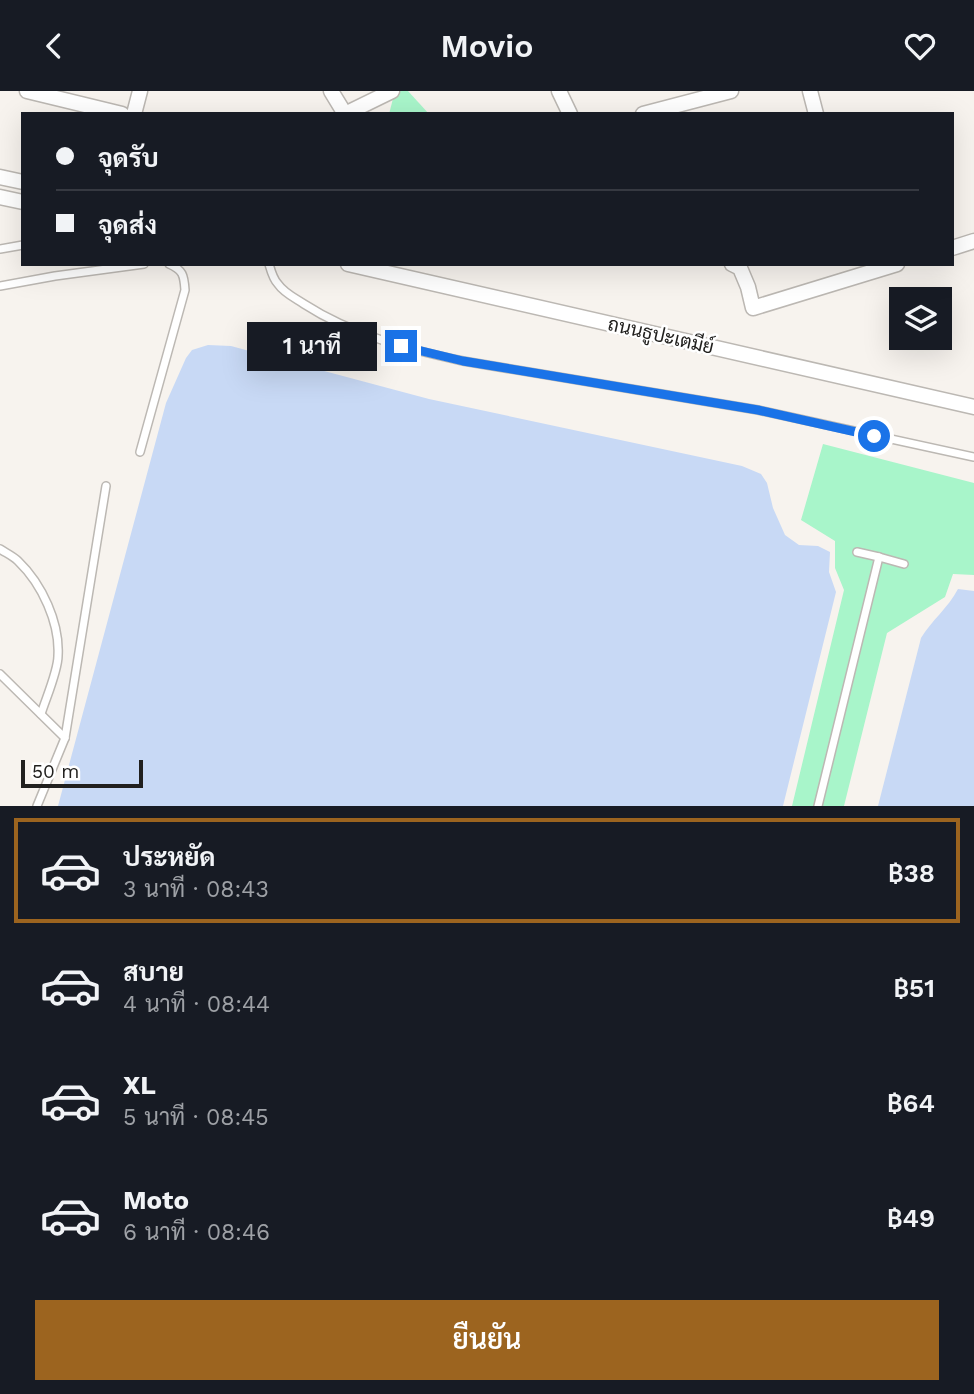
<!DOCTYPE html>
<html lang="th">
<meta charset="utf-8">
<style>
body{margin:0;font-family:"Work Sans",Sarabun,sans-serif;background:#20242c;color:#f1f3f6;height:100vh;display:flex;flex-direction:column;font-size:26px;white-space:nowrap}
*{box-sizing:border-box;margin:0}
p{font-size:23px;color:#9ea1a6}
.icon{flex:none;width:38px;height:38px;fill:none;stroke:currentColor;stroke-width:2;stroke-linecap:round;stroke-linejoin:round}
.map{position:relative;height:715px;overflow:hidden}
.details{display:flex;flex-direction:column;background:#171b24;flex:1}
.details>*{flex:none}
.banner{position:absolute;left:21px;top:21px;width:933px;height:154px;border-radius:0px;box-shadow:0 7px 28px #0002;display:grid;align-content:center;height:154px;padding:0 35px;background:#171b24}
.tools{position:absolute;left:889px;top:196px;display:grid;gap:14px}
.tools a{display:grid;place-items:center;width:63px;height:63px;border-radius:0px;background:#171b24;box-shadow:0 7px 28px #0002;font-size:35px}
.scale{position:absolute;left:21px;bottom:18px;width:122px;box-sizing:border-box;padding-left:7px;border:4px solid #21201e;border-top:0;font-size:19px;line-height:24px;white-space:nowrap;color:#21201e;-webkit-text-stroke:5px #fff;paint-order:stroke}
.end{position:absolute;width:32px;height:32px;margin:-16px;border:9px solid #1a73e8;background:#fff;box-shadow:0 0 0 4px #fff}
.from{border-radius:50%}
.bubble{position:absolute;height:49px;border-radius:0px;background:#171b24;box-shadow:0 7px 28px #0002;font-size:23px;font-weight:600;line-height:49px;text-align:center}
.banner b{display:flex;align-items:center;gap:24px;height:66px;font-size:26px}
.banner b+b{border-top:2px solid #363941}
.banner i{width:18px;height:18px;background:#f1f3f6}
ul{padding:12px 0 0;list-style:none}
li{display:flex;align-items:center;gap:21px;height:105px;margin:0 14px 10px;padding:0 21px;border:4px solid transparent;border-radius:0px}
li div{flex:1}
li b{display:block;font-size:26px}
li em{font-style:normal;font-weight:600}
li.selected{border-color:#9c641f}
li>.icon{width:63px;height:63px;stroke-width:1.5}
.cta{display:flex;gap:14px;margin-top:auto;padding:14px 35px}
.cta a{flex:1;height:80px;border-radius:0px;background:#9c641f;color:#fff;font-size:28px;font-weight:600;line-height:80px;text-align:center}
header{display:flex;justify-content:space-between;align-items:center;height:91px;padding:0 35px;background:#171b24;font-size:32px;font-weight:600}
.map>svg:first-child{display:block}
.green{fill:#a8f5ca}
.water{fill:#c8d9f5}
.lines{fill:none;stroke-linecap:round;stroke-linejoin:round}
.service-casing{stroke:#bcb8b3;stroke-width:10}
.minor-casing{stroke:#bcb8b3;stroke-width:17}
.service{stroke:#fff;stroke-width:7}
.minor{stroke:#fff;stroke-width:14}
.route{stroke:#1a73e8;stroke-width:9}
.labels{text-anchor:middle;stroke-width:5;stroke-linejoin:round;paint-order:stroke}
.street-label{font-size:19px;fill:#21201e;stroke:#fff}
</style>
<header><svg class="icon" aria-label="back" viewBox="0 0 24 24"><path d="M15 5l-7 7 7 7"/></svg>Movio<svg class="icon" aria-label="heart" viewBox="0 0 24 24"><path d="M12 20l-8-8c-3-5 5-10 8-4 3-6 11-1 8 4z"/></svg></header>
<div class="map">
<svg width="974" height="715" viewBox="0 0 974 715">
<rect width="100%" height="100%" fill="#f7f3ee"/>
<!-- green -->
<g class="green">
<path d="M395,0H408L429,23H389Z"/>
<path d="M823,353L974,392V484L953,483L945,506L887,542L844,715H792L844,499L835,477V450L801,429Z"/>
</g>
<!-- water -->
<g class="water">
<path d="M208,254L231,255L429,308L742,375L761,383L767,392L773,417L785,444L799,454L818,455L830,461L829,481L836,501L783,715H58L166,312L186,267L192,259Z"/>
<path d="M958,498L974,500V715H878L921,547C932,529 948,517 958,498Z"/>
</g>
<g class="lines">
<defs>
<g id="service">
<path d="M0,158L23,154"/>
<path d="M269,173C271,180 273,188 278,193C284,202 295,207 304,213C352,244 407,258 463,270L758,319L974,366"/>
<path d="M0,195L55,185L144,173"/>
<path d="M140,361L185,199C184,184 183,179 169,173"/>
<path d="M0,458C6,462 13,465 18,470C42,493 60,532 58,565C58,580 46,607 41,623"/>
<path d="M857,461L879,466"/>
<path d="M0,583L65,647"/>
<path d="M37,715L65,647L106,395"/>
<path d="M818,715L879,466L904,473"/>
</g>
<g id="minor">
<path d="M27,0L122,23"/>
<path d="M331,0L345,23"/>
<path d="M559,0L570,23"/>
<path d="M810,0L816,23"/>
<path d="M134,23L140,0"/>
<path d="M345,23L392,0"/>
<path d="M643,23L731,0"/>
<path d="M0,86L23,91"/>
<path d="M0,106L23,111"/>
<path d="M952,157L974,150"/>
<path d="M348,173L974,316"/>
<path d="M732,173L740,177L748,196L753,217L897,173"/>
</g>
</defs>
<!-- service casing -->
<use href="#service" class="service-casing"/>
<!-- minor casing -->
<use href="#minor" class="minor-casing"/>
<!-- service -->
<use href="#service" class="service"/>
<!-- minor -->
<use href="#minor" class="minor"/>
</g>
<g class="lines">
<!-- route -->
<path class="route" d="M401,255L463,270L758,319L874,345"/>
</g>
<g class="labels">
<!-- street labels -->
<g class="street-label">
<text transform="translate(661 244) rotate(13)" y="7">ถนนธูปะเตมีย์</text>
</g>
</g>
</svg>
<div class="tools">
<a><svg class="icon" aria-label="layers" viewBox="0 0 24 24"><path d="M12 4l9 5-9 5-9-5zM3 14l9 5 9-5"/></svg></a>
</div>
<div class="scale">50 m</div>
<i class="end from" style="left:874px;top:345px"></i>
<i class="end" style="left:401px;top:255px"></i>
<div class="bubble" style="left:247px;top:231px;width:130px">1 นาที</div>
<div class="banner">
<b><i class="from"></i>จุดรับ</b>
<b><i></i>จุดส่ง</b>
</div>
</div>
<section class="details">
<ul>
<li class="selected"><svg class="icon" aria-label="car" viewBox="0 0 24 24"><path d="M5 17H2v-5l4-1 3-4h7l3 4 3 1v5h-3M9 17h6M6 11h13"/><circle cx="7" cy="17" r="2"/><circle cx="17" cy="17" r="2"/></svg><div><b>ประหยัด</b><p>3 นาที · 08:43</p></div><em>฿38</em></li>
<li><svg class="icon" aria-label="car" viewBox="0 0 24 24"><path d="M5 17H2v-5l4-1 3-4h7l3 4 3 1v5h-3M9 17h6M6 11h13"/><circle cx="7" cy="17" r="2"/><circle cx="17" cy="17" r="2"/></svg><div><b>สบาย</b><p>4 นาที · 08:44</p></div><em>฿51</em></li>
<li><svg class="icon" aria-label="car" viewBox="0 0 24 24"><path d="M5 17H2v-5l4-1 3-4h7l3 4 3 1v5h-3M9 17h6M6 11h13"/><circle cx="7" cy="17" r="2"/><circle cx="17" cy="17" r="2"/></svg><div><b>XL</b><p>5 นาที · 08:45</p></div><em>฿64</em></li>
<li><svg class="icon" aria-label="car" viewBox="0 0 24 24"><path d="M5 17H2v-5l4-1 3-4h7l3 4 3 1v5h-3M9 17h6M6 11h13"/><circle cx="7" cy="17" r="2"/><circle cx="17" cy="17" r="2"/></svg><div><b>Moto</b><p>6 นาที · 08:46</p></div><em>฿49</em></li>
</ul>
<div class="cta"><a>ยืนยัน</a></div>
</section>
